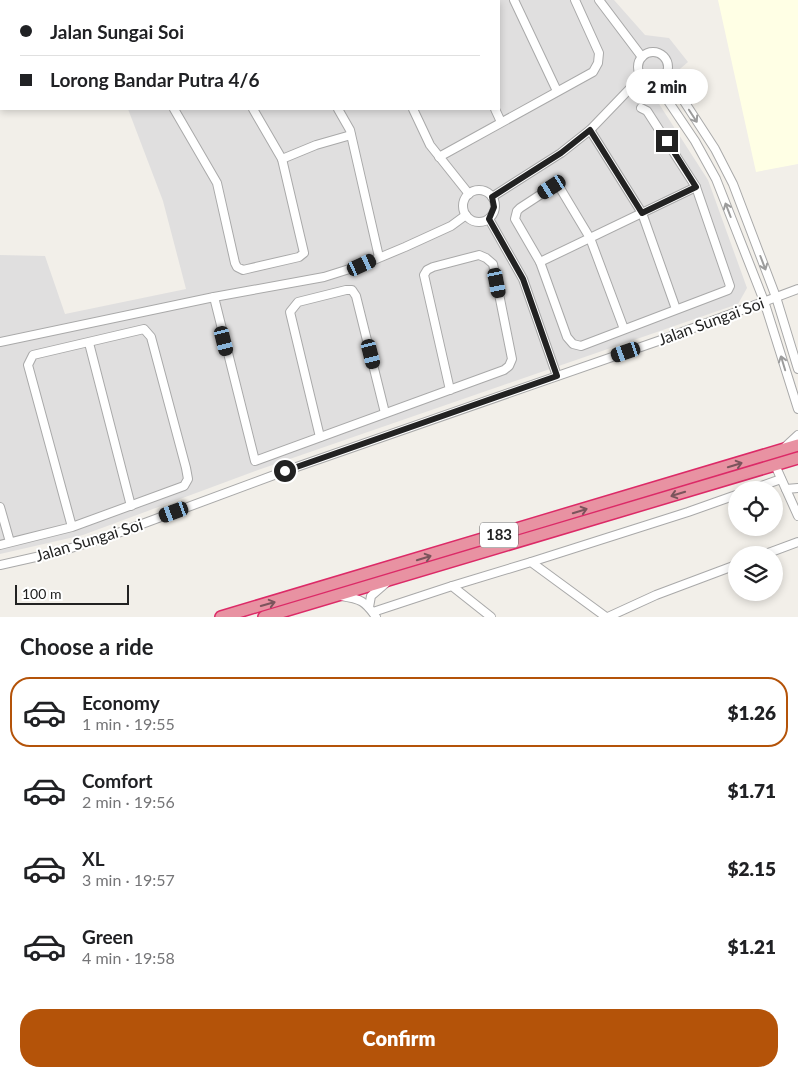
<!DOCTYPE html>
<meta charset="utf-8">
<style>
body{margin:0;font-family:Lato,sans-serif;background:#f2f2f2;color:#202124;height:100vh;display:flex;flex-direction:column;font-size:19px;white-space:nowrap}
*{box-sizing:border-box;margin:0}
p{font-size:16px;color:#757577}
.icon{flex:none;width:28px;height:28px;fill:none;stroke:currentColor;stroke-width:2;stroke-linecap:round;stroke-linejoin:round}
.map{position:relative;height:617px;overflow:hidden}
.drawer{display:flex;flex-direction:column;background:#fff;flex:1}
.drawer>*{flex:none}
.hud{position:absolute;left:0px;top:0px;width:500px;height:110px;box-shadow:0 2px 8px #0003;display:grid;align-content:center;height:110px;padding:0 20px;background:#fff}
.controls{position:absolute;left:728px;top:481px;display:grid;gap:10px}
.controls a{display:grid;place-items:center;width:55px;height:55px;border-radius:50%;background:#fff;box-shadow:0 2px 8px #0003;font-size:25px}
.scale{position:absolute;left:15px;bottom:12px;width:114px;box-sizing:border-box;padding-left:5px;border:2px solid #222;border-top:0;font-size:14px;line-height:18px;white-space:nowrap;color:#222;-webkit-text-stroke:4px #fff;paint-order:stroke}
.end{position:absolute;width:22px;height:22px;margin:-11px;border:6px solid #222;background:#fff;box-shadow:0 0 0 2px #fff}
.from{border-radius:50%}
.bubble{position:absolute;height:35px;border-radius:18px;background:#fff;box-shadow:0 2px 8px #0003;font-size:16px;font-weight:800;line-height:35px;text-align:center}
.car{position:absolute;width:15px;height:30px;margin:-15px -8px;border-radius:6px;box-shadow:0 0 4px 1px #0007;background:linear-gradient(#222 24%,#8ab4d8 0 40%,#222 0 76%,#8ab4d8 0 86%,#222 0)}
.hud b{display:flex;align-items:center;gap:18px;height:48px;font-size:19px}
.hud b+b{border-top:1px solid #e0e0e0}
.hud i{width:12px;height:12px;background:#202124}
ul{padding:0;list-style:none}
li{display:flex;align-items:center;gap:15px;height:70px;margin:0 10px 8px;padding:0 10px;border:2px solid transparent;border-radius:20px}
li div{flex:1}
li b{display:block;font-size:19px}
li em{font-style:normal;font-weight:800}
li.selected{border-color:#b45309}
li>.icon{width:45px;height:45px;stroke-width:1.5}
h2{padding:0 20px;font-size:22px;line-height:60px}
.button{display:flex;gap:10px;margin-top:auto;padding:10px 20px}
.button a{flex:1;height:58px;border-radius:20px;background:#b45309;color:#fff;font-size:20px;font-weight:800;line-height:58px;text-align:center}
.map>svg:first-child{display:block}
.residential{fill:#e0dfdf}
.education{fill:#ffffe5}
.lines{fill:none;stroke-linecap:round;stroke-linejoin:round}
.minor-casing{stroke:#a9a9a9;stroke-width:10}
.highway-casing{stroke:#dc2a67;stroke-width:14}
.minor{stroke:#fff;stroke-width:8}
.highway{stroke:#e892a2;stroke-width:11}
.oneway{stroke:#9c9c9c}
.oneway2{stroke:#7b545c}
.route{stroke:#222;stroke-width:6}
.labels{text-anchor:middle;stroke-width:4;stroke-linejoin:round;paint-order:stroke}
.shield{fill:#fff;stroke:#646464;stroke-width:1}
.shield-label{font-size:15px;font-weight:bold;fill:#222}
.street-label{font-size:16px;fill:#222;stroke:#fff}
</style>
<div class="map">
<svg width="798" height="617" viewBox="0 0 798 617">
<rect width="100%" height="100%" fill="#f2efe9"/>
<!-- residential -->
<path class="residential" d="M208,0H614L645,35L669,38L688,62L652,93L708,180L747,288L738,304L258,470L83,535L0,554V255L45,256L65,314L186,289L163,201L128,109H499V1Z"/>
<!-- education -->
<path class="education" d="M718,0H798V164L756,172Z"/>
<g class="lines">
<defs>
<g id="minor">
<path d="M368,0V1"/>
<path d="M446,0L447,1"/>
<path d="M514,0L557,91"/>
<path d="M599,0L642,57"/>
<circle cx="653" cy="67" r="15"/>
<path d="M667,75L715,149L733,184L776,297L798,369"/>
<path d="M656,83L695,141L716,179L764,301L798,409"/>
<path d="M174,109L217,183L235,263L237,267L243,270L299,257L304,253L282,159L253,109"/>
<path d="M338,109L350,130L379,257"/>
<path d="M413,109L430,145L469,194"/>
<path d="M495,109L501,122"/>
<path d="M590,130L642,213L676,309"/>
<path d="M439,157L593,72L598,63L599,53L575,0"/>
<path d="M282,159L316,145L351,135"/>
<circle cx="479" cy="206" r="16"/>
<path d="M492,197L561,153L590,130L641,77"/>
<path d="M489,219L523,279L557,376"/>
<path d="M540,262L696,187"/>
<path d="M214,297L255,461L504,370L509,366L512,359L493,264L486,258L479,255L433,267L427,270L424,275L450,390"/>
<path d="M624,329L590,238L560,188L552,187L520,208L517,211L515,219L540,262L567,337L573,344L581,346L728,290L730,286L696,187L647,111L641,108"/>
<path d="M0,342L214,297L324,277L362,265L405,247L451,226L466,215"/>
<path d="M89,343L131,506"/>
<path d="M320,437L290,312L298,302L346,290H352L356,296L385,413"/>
<path d="M785,447L798,435"/>
<path d="M775,465L798,516"/>
<path d="M786,489L798,488"/>
<path d="M750,490L781,479"/>
<path d="M0,507L10,542"/>
<path d="M0,545L72,527L184,486L188,479L186,468L151,337L144,329L33,355L28,365L72,527"/>
<path d="M763,555L798,542"/>
<path d="M531,562L688,512L736,495"/>
<path d="M0,565L58,552L107,537L285,471L661,340L798,289"/>
<path d="M452,586L531,562L606,617"/>
<path d="M341,596C361,599 365,601 376,617"/>
<path d="M369,607L371,596L386,583"/>
<path d="M373,612L452,586L491,617"/>
<path d="M608,617L656,595L736,565"/>
</g>
<g id="highway">
<path d="M221,617L798,445"/>
<path d="M264,617L798,458"/>
</g>
</defs>
<!-- minor casing -->
<use href="#minor" class="minor-casing"/>
<!-- highway casing -->
<use href="#highway" class="highway-casing"/>
<!-- minor -->
<use href="#minor" class="minor"/>
<!-- highway -->
<use href="#highway" class="highway"/>
</g>
<!-- one-way arrows -->
<defs><path id="oneway-shaft" d="M-6 0H5M1.5-3L5.5 0L1.5 3" fill="none" stroke-width="1.6" stroke-linecap="round" stroke-linejoin="round" transform="scale(1.25)"/></defs>
<g class="oneway">
<use href="#oneway-shaft" transform="translate(693 116) rotate(57)"/>
<use href="#oneway-shaft" transform="translate(728 210) rotate(-111)"/>
<use href="#oneway-shaft" transform="translate(763 263) rotate(69)"/>
<use href="#oneway-shaft" transform="translate(783 363) rotate(-107)"/>
</g>
<g class="oneway2">
<use href="#oneway-shaft" transform="translate(735 465) rotate(-17)"/>
<use href="#oneway-shaft" transform="translate(678 494) rotate(163)"/>
<use href="#oneway-shaft" transform="translate(580 511) rotate(-17)"/>
<use href="#oneway-shaft" transform="translate(424 558) rotate(-17)"/>
<use href="#oneway-shaft" transform="translate(268 604) rotate(-16)"/>
</g>
<g class="lines">
<!-- route -->
<path class="route" d="M285,471L557,376L523,279L489,219L494,207L492,197L561,153L590,130L642,213L696,187L667,141"/>
</g>
<g class="labels">
<!-- shield labels -->
<rect class="shield" x="480" y="522.5" width="38" height="25" rx="4"/>
<g class="shield-label">
<text x="499" y="540">183</text>
</g>
<!-- street labels -->
<g class="street-label">
<text transform="translate(711 321) rotate(-20)" y="6">Jalan Sungai Soi</text>
<text transform="translate(89 540) rotate(-17)" y="6">Jalan Sungai Soi</text>
</g>
</g>
</svg>
<div class="controls">
<a><svg class="icon" aria-label="locate" viewBox="0 0 24 24"><circle cx="12" cy="12" r="6"/><path d="M12 2v4M12 18v4M2 12h4M18 12h4"/></svg></a>
<a><svg class="icon" aria-label="layers" viewBox="0 0 24 24"><path d="M12 4l9 5-9 5-9-5zM3 14l9 5 9-5"/></svg></a>
</div>
<div class="scale">100 m</div>
<i class="end from" style="left:285px;top:471px"></i>
<i class="end" style="left:667px;top:141px"></i>
<div class="bubble" style="left:626px;top:69px;width:82px">2 min</div>
<i class="car" style="left:552px;top:187px;rotate:237deg"></i>
<i class="car" style="left:362px;top:265px;rotate:65deg"></i>
<i class="car" style="left:497px;top:283px;rotate:169deg"></i>
<i class="car" style="left:224px;top:341px;rotate:166deg"></i>
<i class="car" style="left:626px;top:352px;rotate:251deg"></i>
<i class="car" style="left:371px;top:354px;rotate:166deg"></i>
<i class="car" style="left:174px;top:512px;rotate:250deg"></i>
<div class="hud">
<b><i class="from"></i>Jalan Sungai Soi</b>
<b><i></i>Lorong Bandar Putra 4/6</b>
</div>
</div>
<section class="drawer">
<h2>Choose a ride</h2>
<ul>
<li class="selected"><svg class="icon" aria-label="car" viewBox="0 0 24 24"><path d="M5 17H2v-5l4-1 3-4h7l3 4 3 1v5h-3M9 17h6M6 11h13"/><circle cx="7" cy="17" r="2"/><circle cx="17" cy="17" r="2"/></svg><div><b>Economy</b><p>1 min · 19:55</p></div><em>$1.26</em></li>
<li><svg class="icon" aria-label="car" viewBox="0 0 24 24"><path d="M5 17H2v-5l4-1 3-4h7l3 4 3 1v5h-3M9 17h6M6 11h13"/><circle cx="7" cy="17" r="2"/><circle cx="17" cy="17" r="2"/></svg><div><b>Comfort</b><p>2 min · 19:56</p></div><em>$1.71</em></li>
<li><svg class="icon" aria-label="car" viewBox="0 0 24 24"><path d="M5 17H2v-5l4-1 3-4h7l3 4 3 1v5h-3M9 17h6M6 11h13"/><circle cx="7" cy="17" r="2"/><circle cx="17" cy="17" r="2"/></svg><div><b>XL</b><p>3 min · 19:57</p></div><em>$2.15</em></li>
<li><svg class="icon" aria-label="car" viewBox="0 0 24 24"><path d="M5 17H2v-5l4-1 3-4h7l3 4 3 1v5h-3M9 17h6M6 11h13"/><circle cx="7" cy="17" r="2"/><circle cx="17" cy="17" r="2"/></svg><div><b>Green</b><p>4 min · 19:58</p></div><em>$1.21</em></li>
</ul>
<div class="button"><a>Confirm</a></div>
</section>
